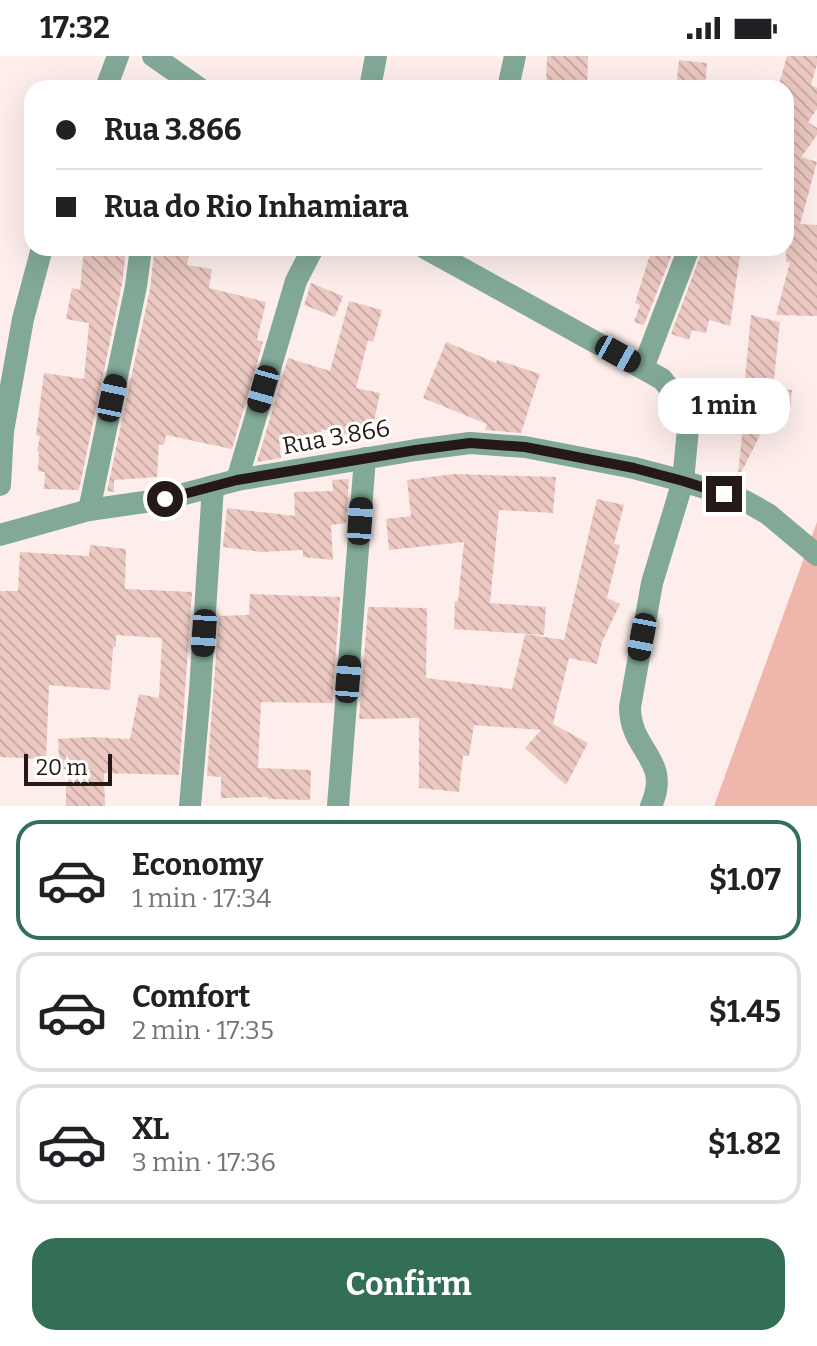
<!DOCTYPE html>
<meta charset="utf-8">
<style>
body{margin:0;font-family:Bitter,serif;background:#f6f6f6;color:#202124;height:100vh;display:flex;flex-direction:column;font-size:30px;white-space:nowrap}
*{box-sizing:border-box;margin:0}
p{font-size:26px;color:#757577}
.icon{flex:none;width:44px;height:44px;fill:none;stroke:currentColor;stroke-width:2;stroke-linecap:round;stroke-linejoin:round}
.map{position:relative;height:750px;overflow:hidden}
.side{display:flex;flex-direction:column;background:#fff;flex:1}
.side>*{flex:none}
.top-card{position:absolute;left:24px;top:24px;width:770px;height:176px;border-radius:24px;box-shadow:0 8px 32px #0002;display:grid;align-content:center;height:176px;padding:0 32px;background:#fff}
.scale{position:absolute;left:24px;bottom:20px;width:88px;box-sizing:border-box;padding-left:8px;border:4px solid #251917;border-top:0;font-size:22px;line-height:28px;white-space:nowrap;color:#251917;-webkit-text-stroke:6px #fff;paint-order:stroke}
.end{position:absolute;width:36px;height:36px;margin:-18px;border:10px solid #251917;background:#fff;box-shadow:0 0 0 4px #fff}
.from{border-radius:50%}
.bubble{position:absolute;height:56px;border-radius:24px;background:#fff;box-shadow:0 8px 32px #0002;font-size:26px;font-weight:700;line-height:56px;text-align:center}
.car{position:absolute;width:24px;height:48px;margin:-24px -12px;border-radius:10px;box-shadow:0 0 6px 2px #0007;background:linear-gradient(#222 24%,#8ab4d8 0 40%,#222 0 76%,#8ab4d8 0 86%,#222 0)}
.top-card b{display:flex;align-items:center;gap:28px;height:76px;font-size:30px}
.top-card b+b{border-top:2px solid #e0e0e0}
.top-card i{width:20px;height:20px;background:#202124}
ul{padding:14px 0 0;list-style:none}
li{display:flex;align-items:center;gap:24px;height:120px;margin:0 16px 12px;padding:0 16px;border:4px solid #e0e0e0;border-radius:24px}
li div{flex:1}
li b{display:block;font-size:30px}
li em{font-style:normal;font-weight:700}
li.current{border-color:#336e57}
li>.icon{width:72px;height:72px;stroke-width:1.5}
.button{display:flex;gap:16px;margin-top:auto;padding:16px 32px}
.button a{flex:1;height:92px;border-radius:24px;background:#336e57;color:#fff;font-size:32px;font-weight:700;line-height:92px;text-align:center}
.status{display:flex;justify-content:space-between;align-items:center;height:56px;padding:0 40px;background:#fff;direction:ltr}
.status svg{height:22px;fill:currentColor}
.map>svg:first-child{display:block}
.grass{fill:#efb7ac}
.building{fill:url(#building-back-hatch)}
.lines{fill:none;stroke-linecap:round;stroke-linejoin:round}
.street{stroke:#82a998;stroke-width:22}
.route{stroke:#251917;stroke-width:10}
.labels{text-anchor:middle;stroke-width:6;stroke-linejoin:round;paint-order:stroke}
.street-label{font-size:24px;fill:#251917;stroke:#fff}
</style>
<div class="status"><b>17:32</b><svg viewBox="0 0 49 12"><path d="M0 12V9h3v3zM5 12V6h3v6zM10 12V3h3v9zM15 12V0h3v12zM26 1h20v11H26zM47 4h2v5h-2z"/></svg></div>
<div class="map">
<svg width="817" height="750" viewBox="0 0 817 750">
<defs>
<pattern id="building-back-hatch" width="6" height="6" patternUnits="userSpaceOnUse" patternTransform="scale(2)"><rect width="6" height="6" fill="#ebc8c1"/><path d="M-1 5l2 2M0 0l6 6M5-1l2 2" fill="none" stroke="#c9aba5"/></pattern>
</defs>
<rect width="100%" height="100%" fill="#fdeeeb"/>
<!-- grass -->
<path class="grass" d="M817,466V750H714Z"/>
<!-- building -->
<g class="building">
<path d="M547,0H588L587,32H546Z"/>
<path d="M787,0H817V8L811,29L817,32V53L808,66L817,72V79L801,101L817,106L800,168L817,169V260L776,259L790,206H786V32H778Z"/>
<path d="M679,4L707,7L705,32H676Z"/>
<path d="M84,192L126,195L122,228L79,434L44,433L45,416L38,415L39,396L37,395L40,380L36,379L44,317L84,323L89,267L66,263L72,232L80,234Z"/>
<path d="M158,192H190L187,209L212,213L209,232L266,246L257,284L263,286L232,393L166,379L164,389L159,388L157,421L114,424V436L107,435L150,233L154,198H157Z"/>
<path d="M652,192L674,193L644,269L634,266L640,249L635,247Z"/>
<path d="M703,192H741L730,270L709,264L706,277L692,274L689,284L671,278Z"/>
<path d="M311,227L343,240L335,261L304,249Z"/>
<path d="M349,245L382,254L373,286L368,284L356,332L380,337L370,384L322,373L318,390L279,382L281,402L257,406L288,302L330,315Z"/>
<path d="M751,259L780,266L773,332L792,334L789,363L769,361L740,419L738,418L748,323H745Z"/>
<path d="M446,286L496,307L497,304L540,318L521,377L485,374L487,368L423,342Z"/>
<path d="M454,418L556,421L553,457L499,454L490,547L546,551L544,579L454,573L455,545H458L464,486L389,494L386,463L411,460L407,424Z"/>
<path d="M349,423L346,467L331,469L333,504L303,501V494L261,496L223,491L227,452L295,460L294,436L333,435L332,424Z"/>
<path d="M597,443L624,449L614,488L620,489L607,542L620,548L602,586L597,608L569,602L553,668L588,687L566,729L525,692L541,674L474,669L469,700H463L459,736L419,732V662L359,663L368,551L427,552L426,622L512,633L525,578L564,584Z"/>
<path d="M90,489L126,493L125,533L192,536L179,719L104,717L105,750H66V714H60L58,683L90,681L130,683L139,638L159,642L162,582L116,579V591H113L110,634L49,629L46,703L0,701V535H18L20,496L89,500Z"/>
<path d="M250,538L340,541L332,647L261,646L258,712L311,714L310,744L268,743V741L221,742V721L207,720L219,560L249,559Z"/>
</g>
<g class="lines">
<!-- street -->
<g class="street">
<path d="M153,0L199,32"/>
<path d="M106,32L118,0"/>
<path d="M370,32L376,0"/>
<path d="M508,32L515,0"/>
<path d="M425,192L662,323L681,347L688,373L683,425L652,527L630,651C630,696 672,703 651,750"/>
<path d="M643,312L689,192"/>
<path d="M237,424L296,225L313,192"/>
<path d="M0,429L3,375L23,263L42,192"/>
<path d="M89,454L136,230L141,192"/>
<path d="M0,479L89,454L165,443L237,424L416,394L470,387L525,391L634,412L683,425L745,445L768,458L817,499"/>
<path d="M190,750L200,635L213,430"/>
<path d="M338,750L365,402"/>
</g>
</g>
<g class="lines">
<!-- route -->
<path class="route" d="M165,443L237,424L416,394L470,387L525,391L634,412L683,425L724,438"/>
</g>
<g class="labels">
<!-- street labels -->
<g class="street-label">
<text transform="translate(336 381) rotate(-10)" y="8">Rua 3.866</text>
</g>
</g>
</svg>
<div class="scale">20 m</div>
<i class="end from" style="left:165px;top:443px"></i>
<i class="end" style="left:724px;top:438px"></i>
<div class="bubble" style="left:658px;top:322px;width:132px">1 min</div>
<i class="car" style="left:618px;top:298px;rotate:119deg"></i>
<i class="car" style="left:263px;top:333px;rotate:196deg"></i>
<i class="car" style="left:112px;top:342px;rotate:12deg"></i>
<i class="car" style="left:360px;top:465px;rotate:4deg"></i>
<i class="car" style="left:204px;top:577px;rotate:184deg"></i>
<i class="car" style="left:642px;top:581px;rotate:191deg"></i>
<i class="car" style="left:348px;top:623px;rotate:5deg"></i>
<div class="top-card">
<b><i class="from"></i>Rua 3.866</b>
<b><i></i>Rua do Rio Inhamiara</b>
</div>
</div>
<section class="side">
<ul>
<li class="current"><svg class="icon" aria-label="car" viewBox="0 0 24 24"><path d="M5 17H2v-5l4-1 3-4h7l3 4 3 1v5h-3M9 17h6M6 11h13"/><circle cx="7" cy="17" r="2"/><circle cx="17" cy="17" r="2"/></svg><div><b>Economy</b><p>1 min · 17:34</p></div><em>$1.07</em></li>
<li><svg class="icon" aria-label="car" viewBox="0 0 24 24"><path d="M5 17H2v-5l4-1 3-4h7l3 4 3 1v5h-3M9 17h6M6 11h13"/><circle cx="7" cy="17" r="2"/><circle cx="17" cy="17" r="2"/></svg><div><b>Comfort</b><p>2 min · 17:35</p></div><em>$1.45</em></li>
<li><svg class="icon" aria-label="car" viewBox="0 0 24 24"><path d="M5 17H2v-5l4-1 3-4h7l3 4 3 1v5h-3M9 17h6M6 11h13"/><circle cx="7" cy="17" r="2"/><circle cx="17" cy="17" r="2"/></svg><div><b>XL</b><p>3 min · 17:36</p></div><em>$1.82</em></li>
</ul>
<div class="button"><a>Confirm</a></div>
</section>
